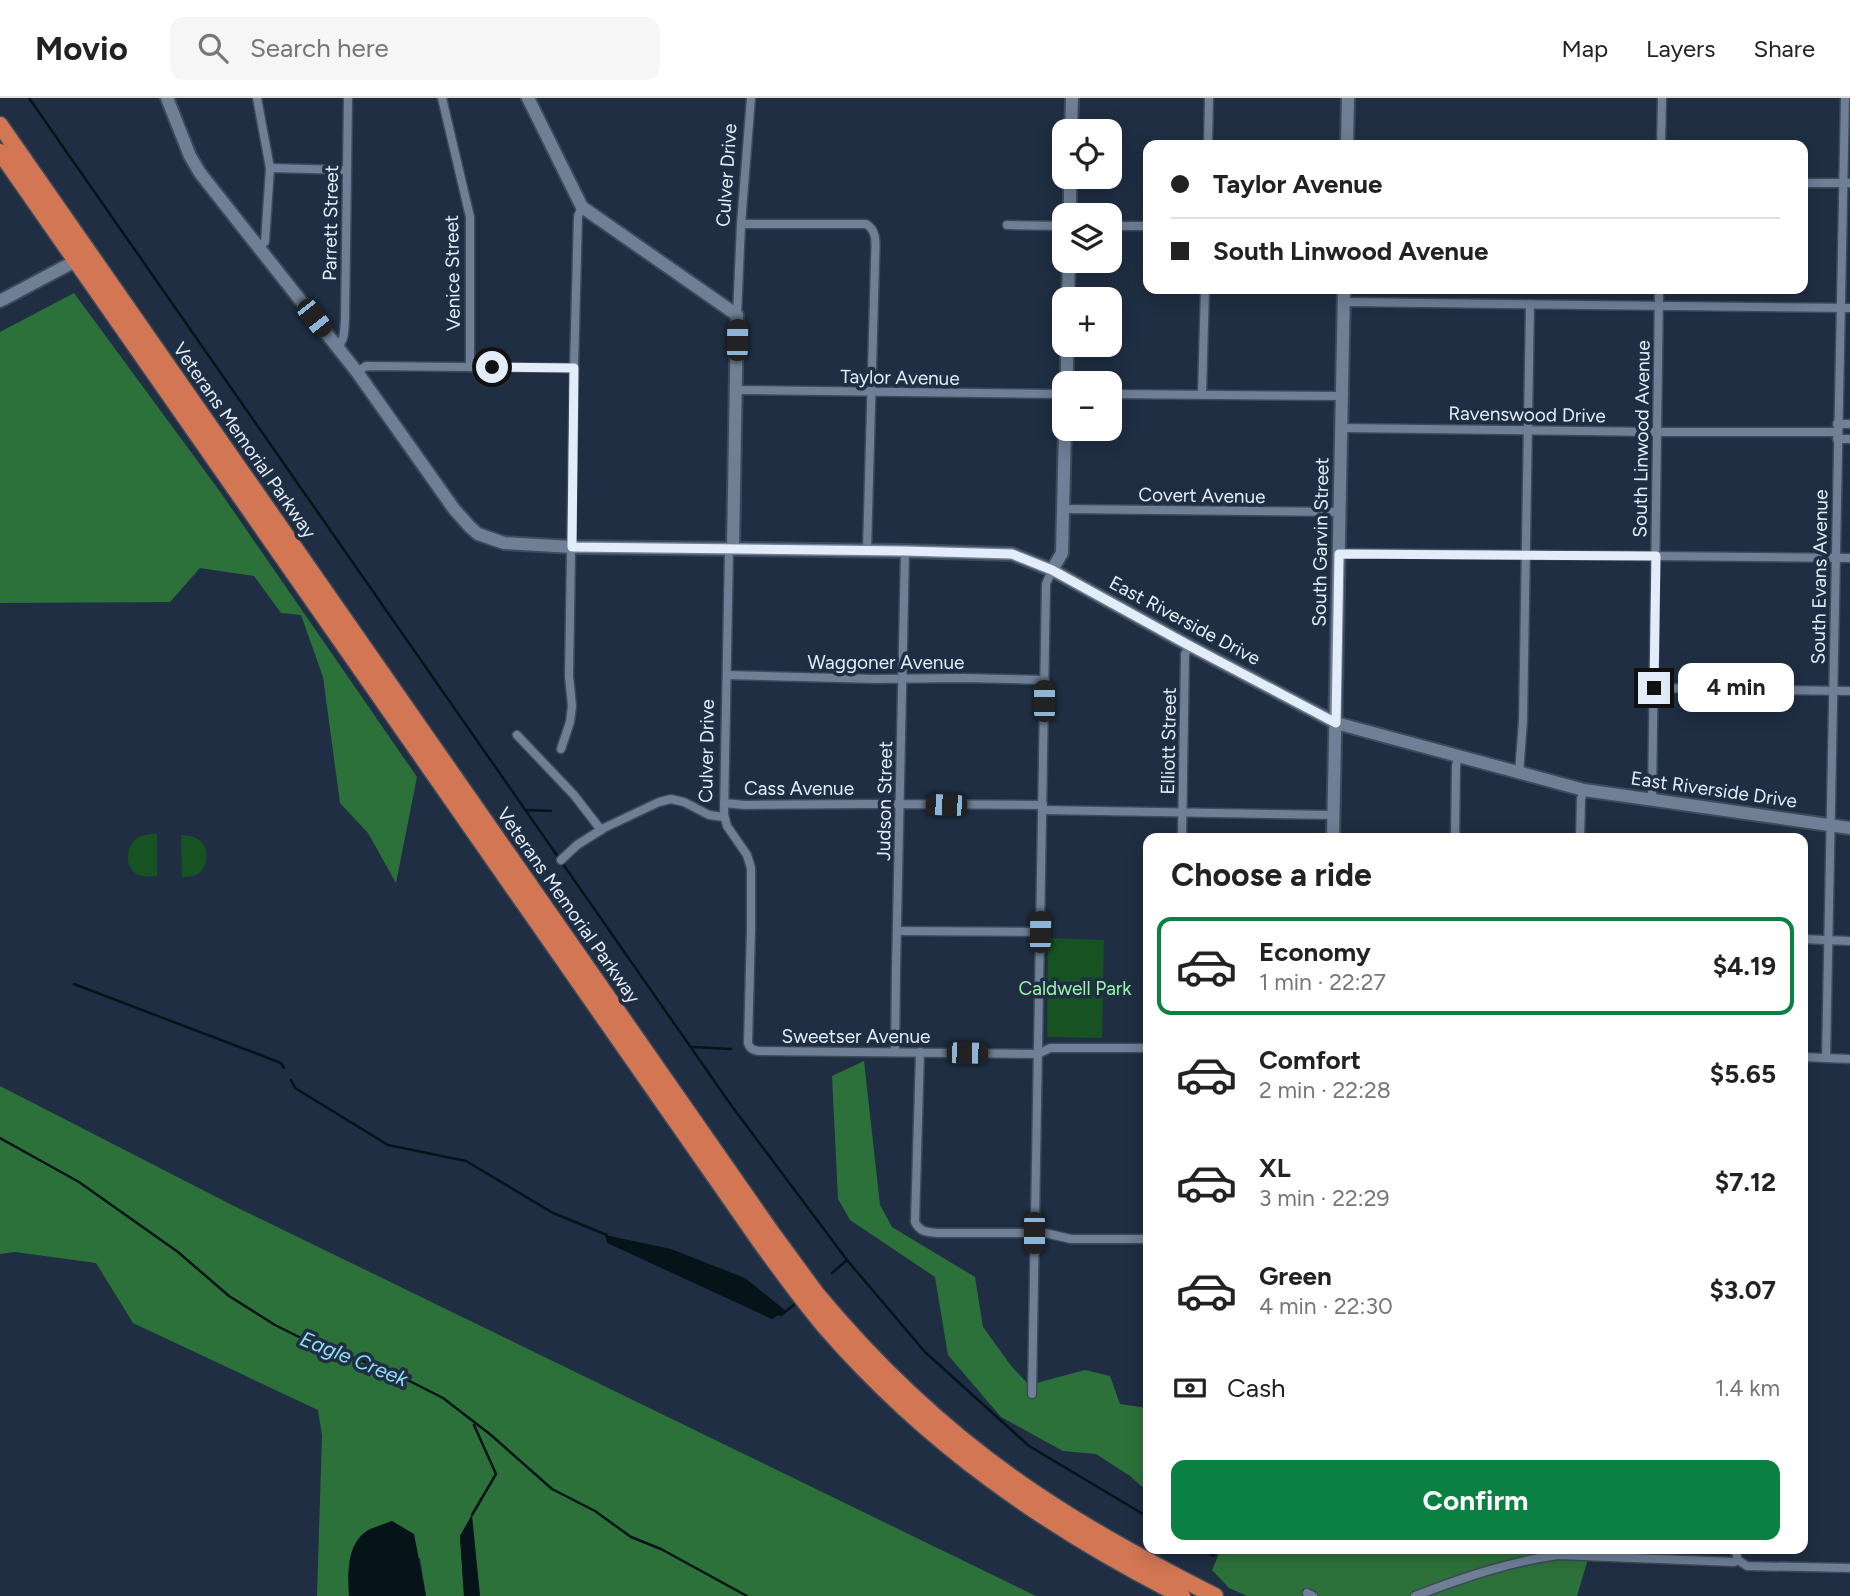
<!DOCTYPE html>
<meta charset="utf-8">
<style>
body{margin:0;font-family:Figtree,sans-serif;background:#f6f6f6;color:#222;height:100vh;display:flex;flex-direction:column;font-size:26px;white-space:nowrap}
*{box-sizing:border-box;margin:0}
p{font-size:23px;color:#767676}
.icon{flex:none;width:38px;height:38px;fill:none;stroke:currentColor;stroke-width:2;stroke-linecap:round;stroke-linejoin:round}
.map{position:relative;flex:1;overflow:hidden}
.details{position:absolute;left:1143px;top:735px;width:665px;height:721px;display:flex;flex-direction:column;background:#fff;border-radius:14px;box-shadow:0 4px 18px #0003}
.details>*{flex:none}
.banner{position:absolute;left:1143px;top:42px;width:665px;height:154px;border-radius:14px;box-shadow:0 4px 18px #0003;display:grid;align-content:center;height:154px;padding:0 28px;background:#fff}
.fabs{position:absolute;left:1052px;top:21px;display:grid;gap:14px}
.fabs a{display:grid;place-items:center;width:70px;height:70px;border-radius:14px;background:#fff;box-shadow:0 4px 18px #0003;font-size:35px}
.end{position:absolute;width:32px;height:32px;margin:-16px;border:9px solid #e3edfa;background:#111;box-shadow:0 0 0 4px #111}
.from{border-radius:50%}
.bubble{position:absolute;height:49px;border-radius:14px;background:#fff;box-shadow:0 4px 18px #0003;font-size:23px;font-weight:700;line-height:49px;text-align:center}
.car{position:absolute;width:21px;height:42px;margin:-21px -10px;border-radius:9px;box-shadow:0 0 5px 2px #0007;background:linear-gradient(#222 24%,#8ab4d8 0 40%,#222 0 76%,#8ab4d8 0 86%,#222 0)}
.banner b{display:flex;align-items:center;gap:24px;height:66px;font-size:26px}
.banner b+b{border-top:2px solid #e0e0e0}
.banner i{width:18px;height:18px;background:#222}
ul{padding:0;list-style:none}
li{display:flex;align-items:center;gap:21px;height:98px;margin:0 14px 10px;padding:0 14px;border:4px solid transparent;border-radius:14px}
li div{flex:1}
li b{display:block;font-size:26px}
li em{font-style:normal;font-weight:700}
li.selected{border-color:#0b8043}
li>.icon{width:63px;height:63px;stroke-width:1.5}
h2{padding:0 28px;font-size:32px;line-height:84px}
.pay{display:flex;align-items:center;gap:18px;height:77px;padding:0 28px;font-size:26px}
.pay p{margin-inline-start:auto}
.cta{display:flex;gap:14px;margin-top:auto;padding:14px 28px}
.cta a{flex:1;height:80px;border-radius:14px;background:#0b8043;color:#fff;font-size:28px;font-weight:700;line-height:80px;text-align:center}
header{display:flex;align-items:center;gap:42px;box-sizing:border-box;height:98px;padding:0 35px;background:#fff;border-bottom:2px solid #e0e0e0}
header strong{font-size:33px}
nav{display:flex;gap:38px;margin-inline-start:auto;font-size:24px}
.search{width:490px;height:63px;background:#f6f6f6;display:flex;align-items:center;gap:18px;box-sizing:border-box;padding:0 24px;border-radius:14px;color:#767676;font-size:26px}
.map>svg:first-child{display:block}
.green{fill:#175223}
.forest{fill:#2d713a}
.water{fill:#061419}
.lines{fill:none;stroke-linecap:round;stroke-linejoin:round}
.stream{stroke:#061419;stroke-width:2.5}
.street-casing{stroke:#3d4a5a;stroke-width:11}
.secondary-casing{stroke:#3d4a5a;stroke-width:16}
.highway-casing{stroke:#3d4a5a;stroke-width:19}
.street{stroke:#6e7f96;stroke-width:8}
.secondary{stroke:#6e7f96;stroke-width:12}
.highway{stroke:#d27654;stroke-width:16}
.route{stroke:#e3edfa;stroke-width:9}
.labels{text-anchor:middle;stroke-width:7;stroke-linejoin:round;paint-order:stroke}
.street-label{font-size:19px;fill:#e3edfa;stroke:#1f2e42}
.park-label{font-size:19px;fill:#9af6a6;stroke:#1f2e42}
.water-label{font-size:21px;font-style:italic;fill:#8fddf6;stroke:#1f2e42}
</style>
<header>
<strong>Movio</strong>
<div class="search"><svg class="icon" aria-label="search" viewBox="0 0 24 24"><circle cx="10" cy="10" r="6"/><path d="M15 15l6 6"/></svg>Search here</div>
<nav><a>Map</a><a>Layers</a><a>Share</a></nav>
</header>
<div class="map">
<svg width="1850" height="1498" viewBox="0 0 1850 1498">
<rect width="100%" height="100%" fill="#1f2e42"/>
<!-- green -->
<g class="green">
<path d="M157,736V778C149,779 140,779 134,774C123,764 128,745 139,739C145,736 151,736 157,736Z"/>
<path d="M181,737C187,737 193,738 198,741C211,749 209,774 193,778C192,778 183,779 182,779Z"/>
<path d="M1048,840L1104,842L1102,940L1047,939Z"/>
</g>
<!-- forest -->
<g class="forest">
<path d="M74,195L221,395L417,679L396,785L368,735L340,705L323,579L301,517L281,515L254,478L200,470L170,504L0,505V234Z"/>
<path d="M864,963L880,1107L892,1129L975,1179L983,1229L1012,1269L1029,1287L1085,1272L1110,1278L1120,1306L1148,1310V1394L1130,1378L1096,1356L1063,1353L1001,1319L948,1257L935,1179L850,1122L838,1101L832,978Z"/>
<path d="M0,988L230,1106L1036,1498H480L471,1418L460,1438L464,1498H426L420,1460L348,1474L349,1498H317L322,1337L318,1312L133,1225L96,1165L15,1154L0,1156Z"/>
<path d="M1221,1451H1591L1577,1498H1247L1229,1490L1212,1472Z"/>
</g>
<!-- water -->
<g class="water">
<path d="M605,1137L671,1151L745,1180L786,1213L772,1221L607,1145Z"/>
<path d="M472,1417L480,1498H464L460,1438Z"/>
<path d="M392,1423L414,1436L426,1498H349C348,1474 346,1444 370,1431C377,1428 385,1426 392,1423Z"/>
</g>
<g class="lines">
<!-- stream -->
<g class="stream">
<path d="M29,0L731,1007L847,1162L925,1254L1029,1348L1148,1419"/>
<path d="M527,712L551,713"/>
<path d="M74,886L281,965L284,970"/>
<path d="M693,949L731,951"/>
<path d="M291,982L295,990L388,1047L466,1063L553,1115L607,1137"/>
<path d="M0,1040L79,1084L178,1154L229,1198L275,1227L327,1253L380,1268L443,1300L491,1337L552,1391L595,1413L631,1439L661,1451L747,1498"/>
<path d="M832,1175L847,1162"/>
<path d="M778,1215L781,1217L795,1206"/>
<path d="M472,1417L496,1376L474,1327"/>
<path d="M1202,1451L1214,1458"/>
</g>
<defs>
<g id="street">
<path d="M257,0L270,70L265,144L259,149"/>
<path d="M442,0L470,119V269"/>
<path d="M1208,47L1209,0"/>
<path d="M1661,47L1662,0"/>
<path d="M270,70L347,72"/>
<path d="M1802,85H1850"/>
<path d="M741,126H866C879,133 875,150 875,164L867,452"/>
<path d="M1007,127L1064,128"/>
<path d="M1110,128H1148"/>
<path d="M1344,204L1850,210"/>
<path d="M737,217L741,126L751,0"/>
<path d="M338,248C345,242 344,232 345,222L348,0"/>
<path d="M357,274L366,268L574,270"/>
<path d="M735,292L1064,296"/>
<path d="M1202,295L1205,191"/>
<path d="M1110,296L1342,298"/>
<path d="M1837,326H1850"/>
<path d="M1342,330L1657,334H1837"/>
<path d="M1837,341H1850"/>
<path d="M1064,411L1340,414"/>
<path d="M729,451L724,716L727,728L747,757L751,770V831L748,945C750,951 753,952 759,953L1038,956L1050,950H1148"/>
<path d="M1339,455L1850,460"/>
<path d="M727,577L875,581L963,580L1045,582"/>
<path d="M1654,590L1850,593"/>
<path d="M517,637L574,697L601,732"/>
<path d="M561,651L570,624L572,608L569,578L574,270L578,118L582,109"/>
<path d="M1519,675L1523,623L1530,206"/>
<path d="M1652,702L1659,191"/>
<path d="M724,705L745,707L867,706L1043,707"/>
<path d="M1043,712L1333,717"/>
<path d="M1182,740L1185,556L1190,548"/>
<path d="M1455,740L1456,668L1458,659"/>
<path d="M1580,740L1581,701L1584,692"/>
<path d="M561,762L577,747L604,730L659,704L671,701L684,704L709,717L724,719"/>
<path d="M897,833L1040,834"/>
<path d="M1802,841L1850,843"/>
<path d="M895,954L896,872L905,453"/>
<path d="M920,954L915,1124C920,1134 927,1134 937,1135H1045L1071,1141H1148"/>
<path d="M1802,959L1850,961"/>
<path d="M1826,960L1845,0"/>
<path d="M1032,1296L1046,486L1052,472"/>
<path d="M1735,1451L1738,1462"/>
<path d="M1307,1495L1313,1498"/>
<path d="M1415,1498C1462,1480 1508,1464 1558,1457L1734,1464L1738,1462L1747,1468L1850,1470"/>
</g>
<g id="secondary">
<path d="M167,0L190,58L200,75L357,274L454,411L470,429L478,436L504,445L572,449L905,453L1012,456L1052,472L1190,548L1336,625L1584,692L1850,730"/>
<path d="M528,0L582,109L737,217L733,451"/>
<path d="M1071,33L1072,0"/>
<path d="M1347,47L1348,0"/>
<path d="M1070,117V79"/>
<path d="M1068,201L1069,163"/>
<path d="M0,203L83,159"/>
<path d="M1067,285V247"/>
<path d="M1052,472L1062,455L1065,331"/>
<path d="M1333,740L1344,191"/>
</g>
<g id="highway">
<path d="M0,27L772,1135C787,1155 801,1175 816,1195C883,1276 964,1350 1053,1407C1105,1441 1160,1470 1215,1498"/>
<path d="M0,54L761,1145C782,1174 803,1203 826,1230C927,1346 1046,1429 1182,1498"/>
</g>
</defs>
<!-- street casing -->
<use href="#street" class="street-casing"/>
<!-- secondary casing -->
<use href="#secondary" class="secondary-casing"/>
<!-- highway casing -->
<use href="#highway" class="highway-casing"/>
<!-- street -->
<use href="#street" class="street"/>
<!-- secondary -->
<use href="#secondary" class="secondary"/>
<!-- highway -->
<use href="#highway" class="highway"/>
</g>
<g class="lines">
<!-- route -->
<path class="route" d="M492,269L574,270L572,449L905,453L1012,456L1052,472L1190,548L1336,625L1339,456L1656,458L1654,590"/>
</g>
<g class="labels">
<!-- street labels -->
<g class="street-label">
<text transform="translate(726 77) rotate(-86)" y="7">Culver Drive</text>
<text transform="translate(330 125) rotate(-89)" y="7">Parrett Street</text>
<text transform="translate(452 175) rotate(-91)" y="7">Venice Street</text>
<text transform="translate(900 279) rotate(1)" y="7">Taylor Avenue</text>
<text transform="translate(1527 316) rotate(1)" y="7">Ravenswood Drive</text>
<text transform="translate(1641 341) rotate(-89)" y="7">South Linwood Avenue</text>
<text transform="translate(245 342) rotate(55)" y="7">Veterans Memorial Parkway</text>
<text transform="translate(1202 397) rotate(1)" y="7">Covert Avenue</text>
<text transform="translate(1320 444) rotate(-89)" y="7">South Garvin Street</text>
<text transform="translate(1819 479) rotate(-89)" y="7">South Evans Avenue</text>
<text transform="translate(1185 522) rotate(28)" y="7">East Riverside Drive</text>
<text x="886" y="571">Waggoner Avenue</text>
<text transform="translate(1168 643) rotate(-89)" y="7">Elliott Street</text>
<text transform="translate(706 653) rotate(-89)" y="7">Culver Drive</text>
<text x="799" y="697">Cass Avenue</text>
<text transform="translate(1714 691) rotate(8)" y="7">East Riverside Drive</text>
<text transform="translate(884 703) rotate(-89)" y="7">Judson Street</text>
<text transform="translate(569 807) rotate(55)" y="7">Veterans Memorial Parkway</text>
<text x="856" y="945">Sweetser Avenue</text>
</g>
<!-- park labels -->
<g class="park-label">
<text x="1075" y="897">Caldwell Park</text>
</g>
<!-- water labels -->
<g class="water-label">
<text transform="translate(354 1261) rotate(22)" y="7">Eagle Creek</text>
</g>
</g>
</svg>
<div class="fabs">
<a><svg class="icon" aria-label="locate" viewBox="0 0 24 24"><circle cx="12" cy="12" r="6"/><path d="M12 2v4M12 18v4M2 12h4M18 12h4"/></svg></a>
<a><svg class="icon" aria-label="layers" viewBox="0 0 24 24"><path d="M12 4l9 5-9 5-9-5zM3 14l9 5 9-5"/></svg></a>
<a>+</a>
<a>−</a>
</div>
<i class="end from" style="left:492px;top:269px"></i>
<i class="end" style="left:1654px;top:590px"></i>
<div class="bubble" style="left:1678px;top:565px;width:116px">4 min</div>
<i class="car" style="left:314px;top:220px;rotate:142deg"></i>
<i class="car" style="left:737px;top:242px;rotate:1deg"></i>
<i class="car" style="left:1044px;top:603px;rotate:0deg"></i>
<i class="car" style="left:946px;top:707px;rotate:272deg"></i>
<i class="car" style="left:1040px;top:834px;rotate:1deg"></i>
<i class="car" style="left:967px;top:955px;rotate:91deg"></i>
<i class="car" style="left:1034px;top:1135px;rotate:180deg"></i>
<div class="banner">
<b><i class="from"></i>Taylor Avenue</b>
<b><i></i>South Linwood Avenue</b>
</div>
<section class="details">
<h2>Choose a ride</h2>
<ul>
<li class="selected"><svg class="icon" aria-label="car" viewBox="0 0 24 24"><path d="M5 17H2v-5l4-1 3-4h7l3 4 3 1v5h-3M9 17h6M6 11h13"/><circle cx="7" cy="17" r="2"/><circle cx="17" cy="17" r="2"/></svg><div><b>Economy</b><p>1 min · 22:27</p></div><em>$4.19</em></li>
<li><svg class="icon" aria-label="car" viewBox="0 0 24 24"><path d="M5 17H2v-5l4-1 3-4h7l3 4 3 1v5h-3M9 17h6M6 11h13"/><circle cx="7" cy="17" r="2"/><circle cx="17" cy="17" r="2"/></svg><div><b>Comfort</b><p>2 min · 22:28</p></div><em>$5.65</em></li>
<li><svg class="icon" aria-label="car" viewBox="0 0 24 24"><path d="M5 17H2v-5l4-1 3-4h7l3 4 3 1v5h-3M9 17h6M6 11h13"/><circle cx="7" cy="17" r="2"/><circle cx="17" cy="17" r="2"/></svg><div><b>XL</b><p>3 min · 22:29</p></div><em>$7.12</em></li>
<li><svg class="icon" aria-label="car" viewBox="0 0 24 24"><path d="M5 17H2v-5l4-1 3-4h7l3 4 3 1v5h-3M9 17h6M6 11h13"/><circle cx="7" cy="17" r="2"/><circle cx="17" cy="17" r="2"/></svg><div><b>Green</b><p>4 min · 22:30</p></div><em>$3.07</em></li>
</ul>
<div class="pay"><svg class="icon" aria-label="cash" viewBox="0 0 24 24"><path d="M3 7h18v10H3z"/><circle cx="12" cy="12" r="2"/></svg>Cash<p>1.4 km</p></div>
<div class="cta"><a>Confirm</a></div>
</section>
</div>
